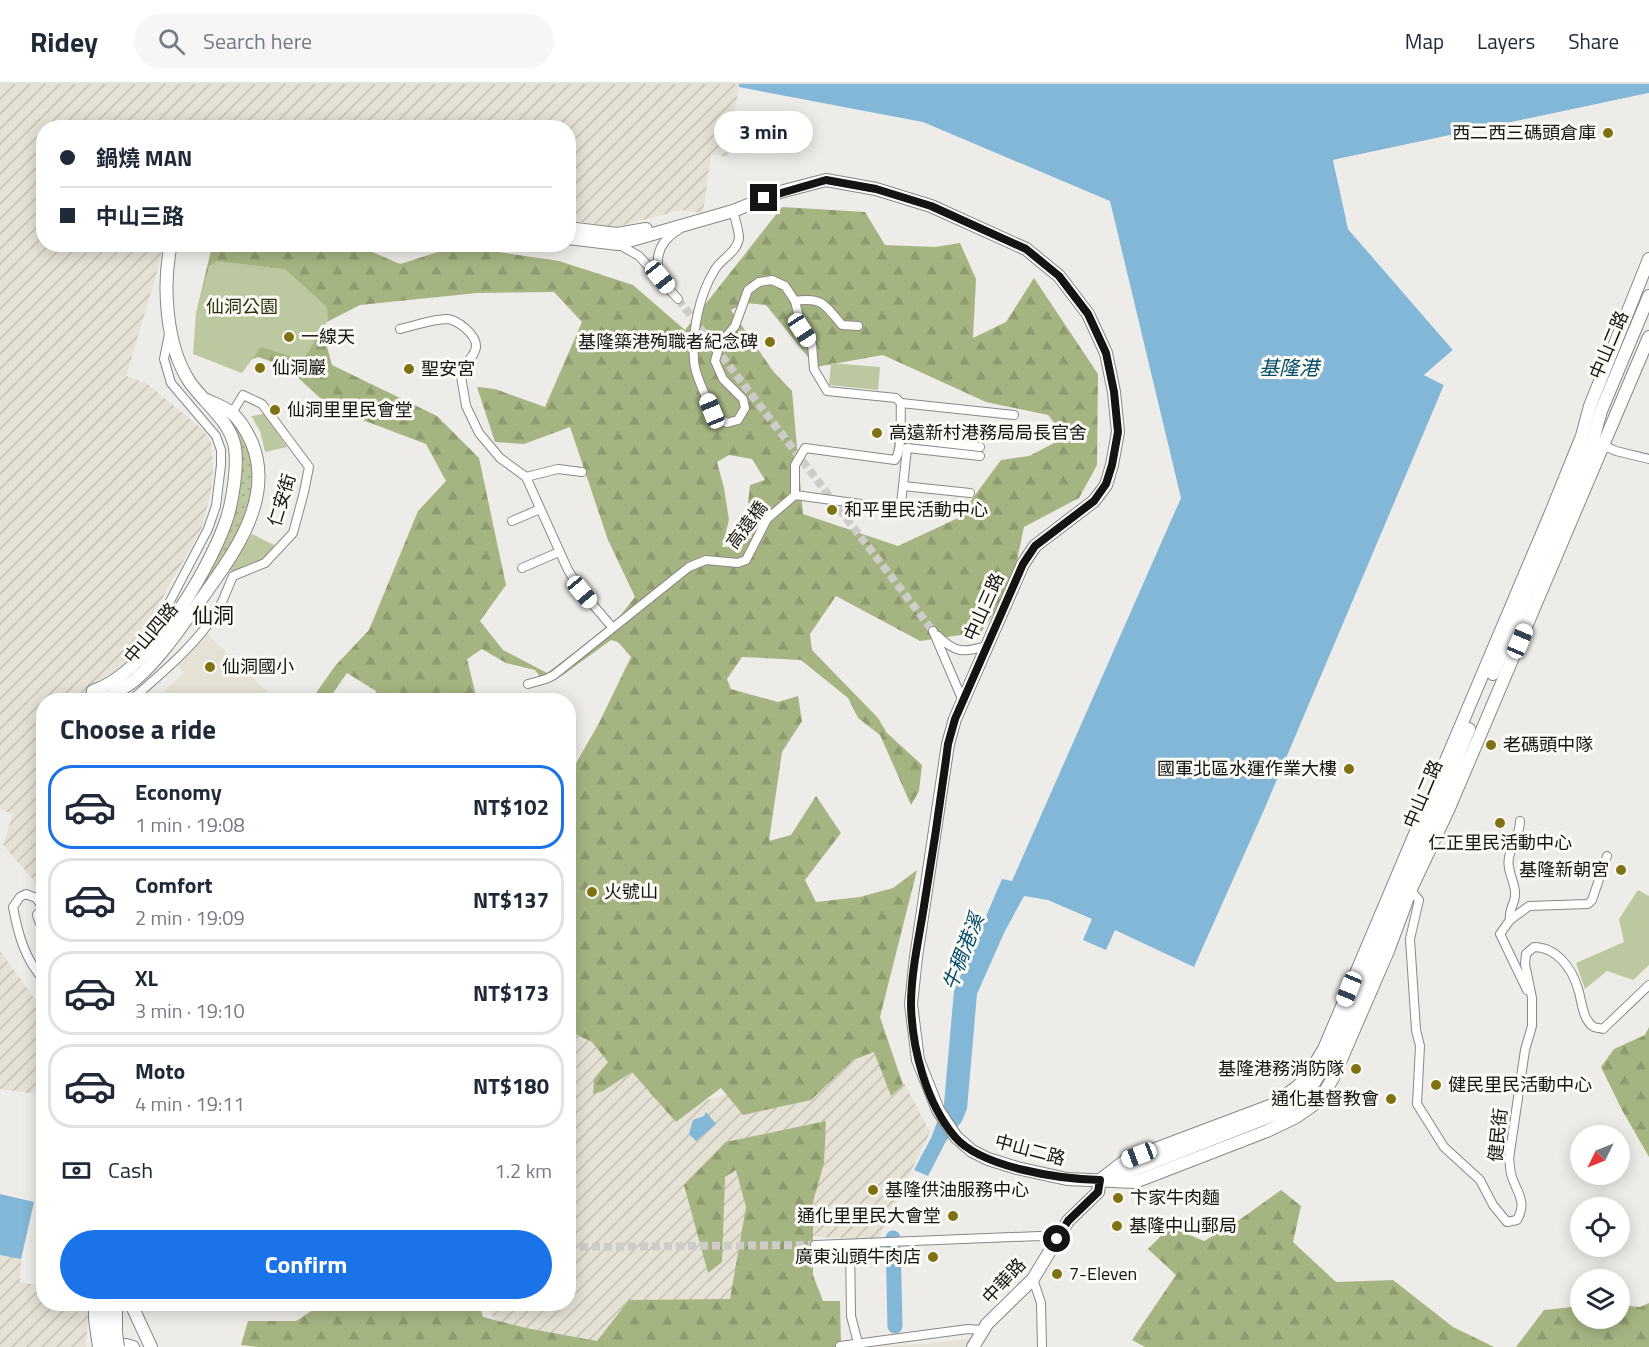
<!DOCTYPE html>
<meta charset="utf-8">
<style>
body{margin:0;font-family:"Titillium Web","Noto Sans TC",sans-serif;background:#f6f6f7;color:#1f2937;height:100vh;display:flex;flex-direction:column;font-size:22px;white-space:nowrap}
*{box-sizing:border-box;margin:0}
p{font-size:20px;color:#747a83}
.icon{flex:none;width:33px;height:33px;fill:none;stroke:currentColor;stroke-width:2;stroke-linecap:round;stroke-linejoin:round}
.map{position:relative;flex:1;overflow:hidden}
.details{position:absolute;left:36px;top:609px;width:540px;height:618px;display:flex;flex-direction:column;background:#fff;border-radius:24px;box-shadow:0 3px 15px #0003}
.details>*{flex:none}
.hud{position:absolute;left:36px;top:36px;width:540px;height:132px;border-radius:24px;box-shadow:0 3px 15px #0003;display:grid;align-content:center;height:132px;padding:0 24px;background:#fff}
.needle{width:39px;rotate:227deg}
.buttons{position:absolute;left:1570px;top:1041px;display:grid;gap:12px}
.buttons a{display:grid;place-items:center;width:60px;height:60px;border-radius:50%;background:#fff;box-shadow:0 3px 15px #0003;font-size:30px}
.end{position:absolute;width:27px;height:27px;margin:-14px;border:8px solid #151412;background:#fff;box-shadow:0 0 0 3px #fff}
.from{border-radius:50%}
.bubble{position:absolute;height:42px;border-radius:21px;background:#fff;box-shadow:0 3px 15px #0003;font-size:20px;font-weight:700;line-height:42px;text-align:center}
.car{position:absolute;width:18px;height:36px;margin:-18px -9px;border-radius:8px;box-shadow:0 0 4px 2px #0007;background:linear-gradient(#fff 24%,#345 0 40%,#fff 0 76%,#345 0 86%,#fff 0)}
.hud b{display:flex;align-items:center;gap:21px;height:57px;font-size:22px}
.hud b+b{border-top:2px solid #e0e1e3}
.hud i{width:15px;height:15px;background:#1f2937}
ul{padding:0;list-style:none}
li{display:flex;align-items:center;gap:18px;height:84px;margin:0 12px 9px;padding:0 12px;border:3px solid #e0e1e3;border-radius:24px}
li div{flex:1}
li b{display:block;font-size:22px}
li em{font-style:normal;font-weight:700}
li.current{border-color:#1a73e8}
li>.icon{width:54px;height:54px;stroke-width:1.5}
h2{padding:0 24px;font-size:27px;line-height:72px}
.pay{display:flex;align-items:center;gap:15px;height:66px;padding:0 24px;font-size:22px}
.pay p{margin-inline-start:auto}
.action{display:flex;gap:12px;margin-top:auto;padding:12px 24px}
.action a{flex:1;height:69px;border-radius:36px;background:#1a73e8;color:#fff;font-size:24px;font-weight:700;line-height:69px;text-align:center}
header{display:flex;align-items:center;gap:36px;box-sizing:border-box;height:84px;padding:0 30px;background:#fff;border-bottom:2px solid #e0e1e3}
header strong{font-size:28px}
nav{display:flex;gap:33px;margin-inline-start:auto;font-size:21px}
.search{width:420px;height:54px;background:#f6f6f7;display:flex;align-items:center;gap:15px;box-sizing:border-box;padding:0 21px;border-radius:33px;color:#747a83;font-size:22px}
.map>svg:first-child{display:block}
.built{fill:#e5e1d5}
.industrial{fill:url(#industrial-furrows)}
.grass{fill:url(#grass-dots)}
.forest{fill:url(#forest-firs);fill-rule:evenodd}
.park{fill:#bcc9a0}
.water{fill:#82b7d7}
.pier{fill:#eeece8}
.lines{fill:none;stroke-linecap:round;stroke-linejoin:round}
.river{stroke:#82b7d7;stroke-width:15}
.street-tunnel{stroke:#cdccc8;stroke-width:8;stroke-dasharray:8 4;stroke-linecap:butt}
.street-casing{stroke:#8a8884;stroke-width:10}
.secondary-casing{stroke:#8a8884;stroke-width:14}
.primary-casing{stroke:#8a8884;stroke-width:14}
.street{stroke:#fff;stroke-width:8}
.secondary{stroke:#fff;stroke-width:12}
.primary{stroke:#fff;stroke-width:12}
.primary-bridge-casing{stroke:#8a8884;stroke-width:14;stroke-linecap:butt}
.primary-bridge{stroke:#fff;stroke-width:12}
.route{stroke:#151412;stroke-width:8}
.poi-dot{fill:#807212;stroke:#fcfaf5;stroke-width:2}
.labels{text-anchor:middle;stroke-width:6;stroke-linejoin:round;paint-order:stroke}
.poi-label{font-size:18px;fill:#151412;stroke:#fcfaf5;text-anchor:start}
.park-label{font-size:18px;fill:#28310a;stroke:#fcfaf5}
.street-label{font-size:18px;fill:#151412;stroke:#fcfaf5}
.water-label{font-size:20px;font-style:italic;fill:#024c6a;stroke:#fcfaf5}
.quarter-label{font-size:21px;fill:#151412;stroke:#fcfaf5}
</style>
<header>
<strong>Ridey</strong>
<div class="search"><svg class="icon" aria-label="search" viewBox="0 0 24 24"><circle cx="10" cy="10" r="6"/><path d="M15 15l6 6"/></svg>Search here</div>
<nav><a>Map</a><a>Layers</a><a>Share</a></nav>
</header>
<div class="map">
<svg width="1649" height="1263" viewBox="0 0 1649 1263">
<defs>
<pattern id="industrial-furrows" width="10" height="10" patternUnits="userSpaceOnUse" patternTransform="scale(1.5)"><rect width="10" height="10" fill="#e5e1d5"/><path d="M-1 1l2-2M0 10L10 0M9 11l2-2" fill="none" stroke="#c4c0b6"/></pattern>
<pattern id="grass-dots" width="8" height="8" patternUnits="userSpaceOnUse" patternTransform="scale(1.5)"><rect width="8" height="8" fill="#bcc9a0"/><path d="M2 2h.1M6 6h.1" fill="none" stroke="#a1ac89" stroke-width="1.8" stroke-linecap="round"/></pattern>
<pattern id="forest-firs" width="22" height="20" patternUnits="userSpaceOnUse" patternTransform="scale(1.5)"><rect width="22" height="20" fill="#a5b582"/><path d="M5 1l3.5 6h-7zM16 11l3.5 6h-7z" fill="#8d9b6f"/></pattern>
</defs>
<rect width="100%" height="100%" fill="#eeece8"/>
<!-- built -->
<g class="built">
<path d="M205,548L276,616H156L184,588L175,579Z"/>
<path d="M976,1254L971,1263H869L934,1259Z"/>
</g>
<!-- industrial -->
<g class="industrial">
<path d="M0,0H739L728,73L711,70L703,129L681,126L616,143L569,136L568,44H44V160L163,161L156,192L126,292L146,299L203,346L211,358L213,383L211,407L202,443L126,579L93,602L79,616H44L43,807L3,761L13,730L0,725Z"/>
<path d="M0,867L43,926V1011L0,1005Z"/>
<path d="M569,928L677,1025L885,963L930,1048L878,1156L819,1153L777,1146L754,1248L509,1261L486,1220H568Z"/>
<path d="M0,1171L21,1175L20,1198L43,1202L44,1220H89L86,1263H0Z"/>
</g>
<!-- grass -->
<path class="grass" d="M222,327L236,340L252,370L254,404L238,454L189,523L229,448L237,412L240,375Z"/>
<!-- forest -->
<g class="forest">
<path d="M782,123L865,128L885,161L935,163L960,159L976,195L973,254L1006,238L1034,194L1098,290L1097,381L1079,414L1024,443L1011,505L981,548L920,557L836,512L810,550L812,566L878,634L887,649L922,681L919,707L911,721L880,651L858,634L848,614L801,576L742,573L727,595L731,605L778,618L798,612L802,637L782,668L769,757L791,751L816,712L841,749L805,796L816,818L860,813L893,804L917,786L880,933L903,1001L891,1012L874,968L853,976L811,1016L743,1031L721,1004L676,1038L632,988L603,1007L593,1010L594,995L608,978L592,958L569,947V684L575,681L599,639L631,573L618,558L611,556L563,591L545,600L535,586L506,579L482,565L467,575L477,616H373L376,607L347,589L328,616H311L335,582L369,546L418,427L446,397L426,360L331,324L294,290L276,279L258,273L230,284L196,230L211,166H270L324,161H356L400,180L457,162L559,177L633,201L685,246ZM554,208L582,238L545,323L495,305L477,303L495,358L524,360L570,343L608,456L635,513L616,537L547,589L503,566L480,537L506,501L479,374L437,332L332,281L321,241L360,221L477,209ZM745,219L766,221L816,283L883,271L986,318L1048,331L1066,353L1029,372L1001,376L958,434L898,462L803,430L792,307L773,287L731,226ZM729,371L752,375L765,396L750,401L748,419L763,427C752,447 748,464 722,463L729,436L724,404L717,378Z"/>
<path d="M1649,943V1073L1622,1026L1601,983L1614,965L1645,951Z"/>
<path d="M826,1037L824,1079L813,1118V1191L823,1217H840L841,1263H258L241,1261L248,1237H296L322,1220H479L483,1233L526,1244L597,1257L629,1216L730,1215L746,1123L736,1086L725,1093L722,1178L708,1189L684,1101L726,1058Z"/>
<path d="M1281,1106L1301,1122L1293,1158L1336,1198L1393,1196L1453,1243L1494,1263H1145L1132,1256L1176,1191L1148,1165L1170,1143L1204,1157L1231,1142Z"/>
<path d="M1649,1219V1263H1516L1544,1226L1581,1222V1234H1620V1221L1640,1223Z"/>
</g>
<!-- park -->
<g class="park">
<path d="M217,177L285,185L327,223L328,236L303,276L261,263L242,289L193,270L196,229L209,182Z"/>
<path d="M831,279L880,283L878,306L829,301Z"/>
<path d="M264,330L287,363L265,368L260,347L251,332Z"/>
<path d="M252,450L278,463L264,478L234,489L229,485Z"/>
<path d="M1638,806L1649,812V881L1633,896L1607,887L1585,905L1576,879L1624,858L1619,835Z"/>
</g>
<!-- water -->
<g class="water">
<path d="M739,0H1649V9L1333,76L1348,145L1453,266L1424,291L1444,301L1264,726L1194,883L1115,846L1106,866L1083,856L1092,835L1048,816L1024,812L1004,849L977,910L967,1025L962,1037L946,1057L928,1092L914,1086L931,1054L944,1020L954,907L1002,795L1012,797L1181,414L1110,117L923,38L739,3Z"/>
<path d="M706,1028L716,1040L696,1057L689,1050L693,1036L704,1032Z"/>
<path d="M0,1110L34,1118L21,1175L0,1171Z"/>
</g>
<!-- pier -->
<path class="pier" d="M1649,9V12L1337,79L1351,144L1456,266L1429,290L1446,298L1447,302L1328,581L1444,301L1424,291L1453,266L1349,146L1333,76Z"/>
<g class="lines">
<!-- river -->
<path class="river" d="M893,1154L895,1242"/>
<!-- street-tunnel -->
<g class="street-tunnel">
<path d="M678,215L933,547"/>
<path d="M568,1163L815,1161"/>
</g>
<defs>
<g id="street">
<path d="M733,127C735,135 739,146 739,154C737,169 720,175 714,187C699,212 692,247 694,276C694,287 701,301 705,311C710,324 714,333 727,339L738,336L745,324L743,315L723,295L715,277L720,260L735,242L748,206L759,198L772,196L785,202L795,217L802,246L812,260L814,285L827,307L896,314L901,319C900,333 903,365 895,376L805,364L795,381V411L898,425L901,419L903,402L970,409"/>
<path d="M618,160L639,172L678,215"/>
<path d="M660,193C654,173 660,157 678,146"/>
<path d="M795,217C823,213 825,221 842,241L858,242"/>
<path d="M400,245C414,242 432,235 447,235C458,236 477,251 476,263C475,272 465,280 460,286L466,322L479,349L500,374L526,393L568,486L582,508L612,543"/>
<path d="M901,319L1014,331"/>
<path d="M900,354L980,363"/>
<path d="M1598,359L1616,367L1649,375"/>
<path d="M526,393L558,385L582,388"/>
<path d="M903,402L907,364L980,372"/>
<path d="M512,437L540,425"/>
<path d="M522,484L559,468"/>
<path d="M933,547L963,617"/>
<path d="M160,548L168,521L208,445L216,422L221,381V366L216,352L171,299L164,275L169,250"/>
<path d="M938,552C955,569 964,569 986,562"/>
<path d="M528,600L546,595L554,591L689,483L706,476L738,479L746,476L767,435L795,411"/>
<path d="M131,616C162,589 196,561 218,526C224,515 228,503 233,492L265,479L293,449L304,408L309,383L262,320L243,311L232,329"/>
<path d="M1408,803L1419,816L1410,855L1416,946L1420,962L1417,1020L1444,1063L1480,1096L1493,1121L1507,1138L1517,1136C1528,1117 1516,1108 1511,1090C1510,1085 1510,1080 1509,1075L1525,966L1532,942V914L1525,880L1526,870L1534,863C1556,863 1572,884 1578,905C1582,916 1582,936 1594,943C1596,944 1601,944 1603,945L1649,901"/>
<path d="M44,825L36,814L26,810L20,813L13,823C18,850 25,876 44,896"/>
<path d="M1510,836C1508,825 1516,819 1515,809C1515,797 1506,786 1509,773C1512,760 1520,751 1520,737"/>
<path d="M1527,906L1500,850L1510,836L1529,822L1588,820L1592,816L1607,772"/>
<path d="M850,1160L851,1232L858,1259"/>
<path d="M815,1161L1039,1152L1057,1155"/>
<path d="M1033,1195L1041,1219L1042,1263"/>
<path d="M840,1262L968,1245L982,1246"/>
</g>
<g id="secondary">
<path d="M568,144L617,150L646,145"/>
<path d="M568,154L618,160L733,127L780,108L826,96L876,105L931,122L1026,165L1059,192L1088,230L1106,269L1114,308L1118,348L1112,381L1106,401L1094,417L1035,462L1023,480L955,635L948,660L916,873L911,920L918,976L938,1026L956,1053L972,1067L988,1075L1017,1084L1067,1095L1135,1098L1267,1047L1296,1033L1320,1016L1333,994L1388,867L1411,805L1449,724L1649,253"/>
<path d="M1493,590L1593,356L1601,327L1649,212"/>
<path d="M93,607C147,589 206,492 225,440C232,422 238,383 235,364C231,337 203,318 189,297C166,261 162,202 171,160"/>
<path d="M106,616C115,608 127,603 136,595C160,574 178,547 197,521C229,476 276,418 252,359C248,350 240,336 232,329C226,324 215,320 207,316"/>
<path d="M1106,1094L1131,1087L1286,1026L1310,1005L1329,975L1440,718L1469,645"/>
<path d="M1100,1096L1126,1076L1272,1021L1297,1003L1307,993L1324,965L1550,431L1582,352L1590,322L1649,175"/>
<path d="M131,1220L151,1263"/>
<path d="M108,1262L126,1261L133,1263"/>
<path d="M973,1263L987,1240L1033,1195L1068,1137L1098,1108L1100,1096"/>
</g>
<g id="primary">
<path d="M87,616L103,604"/>
<path d="M39,831L44,844"/>
</g>
</defs>
<!-- street casing -->
<use href="#street" class="street-casing"/>
<!-- secondary casing -->
<use href="#secondary" class="secondary-casing"/>
<!-- primary casing -->
<use href="#primary" class="primary-casing"/>
<!-- street -->
<use href="#street" class="street"/>
<!-- secondary -->
<use href="#secondary" class="secondary"/>
<!-- primary -->
<use href="#primary" class="primary"/>
<defs>
<g id="primary-bridge">
<path d="M95,1220V1235L99,1263"/>
<path d="M106,1220L105,1245L108,1263"/>
<path d="M116,1220V1249L118,1263"/>
</g>
</defs>
<!-- primary-bridge casing -->
<use href="#primary-bridge" class="primary-bridge-casing"/>
<!-- primary-bridge -->
<use href="#primary-bridge" class="primary-bridge"/>
</g>
<g class="lines">
<!-- route -->
<path class="route" d="M764,114L826,96L876,105L931,122L1026,165L1059,192L1088,230L1106,269L1114,308L1118,348L1112,381L1106,400L1094,417L1035,462L1023,480L955,635L948,660C941,714 933,768 924,822C919,854 911,888 911,921C912,964 926,1019 955,1053C982,1084 1060,1095 1100,1096L1098,1108L1068,1137L1057,1155"/>
</g>
<!-- markers -->
<g class="poi-dot">
<circle cx="1608" cy="49" r="6"/>
<circle cx="289" cy="253" r="6"/>
<circle cx="770" cy="258" r="6"/>
<circle cx="260" cy="284" r="6"/>
<circle cx="409" cy="285" r="6"/>
<circle cx="275" cy="326" r="6"/>
<circle cx="877" cy="349" r="6"/>
<circle cx="832" cy="426" r="6"/>
<circle cx="210" cy="583" r="6"/>
<circle cx="1491" cy="661" r="6"/>
<circle cx="1349" cy="685" r="6"/>
<circle cx="1500" cy="739" r="6"/>
<circle cx="1621" cy="786" r="6"/>
<circle cx="592" cy="808" r="6"/>
<circle cx="1356" cy="985" r="6"/>
<circle cx="1436" cy="1001" r="6"/>
<circle cx="1391" cy="1015" r="6"/>
<circle cx="873" cy="1106" r="6"/>
<circle cx="1118" cy="1114" r="6"/>
<circle cx="953" cy="1132" r="6"/>
<circle cx="1117" cy="1142" r="6"/>
<circle cx="933" cy="1173" r="6"/>
<circle cx="1057" cy="1190" r="6"/>
</g>
<g class="labels">
<!-- poi labels -->
<g class="poi-label">
<text x="1596" y="55" text-anchor="end">西二西三碼頭倉庫</text>
<text x="301" y="259">一線天</text>
<text x="758" y="264" text-anchor="end">基隆築港殉職者紀念碑</text>
<text x="272" y="290">仙洞巖</text>
<text x="421" y="291">聖安宮</text>
<text x="287" y="332">仙洞里里民會堂</text>
<text x="889" y="355">高遠新村港務局局長官舍</text>
<text x="844" y="432">和平里民活動中心</text>
<text x="222" y="589">仙洞國小</text>
<text x="1503" y="667">老碼頭中隊</text>
<text x="1337" y="691" text-anchor="end">國軍北區水運作業大樓</text>
<text x="1500" y="765" text-anchor="middle">仁正里民活動中心</text>
<text x="1609" y="792" text-anchor="end">基隆新朝宮</text>
<text x="604" y="814">火號山</text>
<text x="1344" y="991" text-anchor="end">基隆港務消防隊</text>
<text x="1448" y="1007">健民里民活動中心</text>
<text x="1379" y="1021" text-anchor="end">通化基督教會</text>
<text x="885" y="1112">基隆供油服務中心</text>
<text x="1130" y="1120">卞家牛肉麵</text>
<text x="941" y="1138" text-anchor="end">通化里里民大會堂</text>
<text x="1129" y="1148">基隆中山郵局</text>
<text x="921" y="1179" text-anchor="end">廣東汕頭牛肉店</text>
<text x="1069" y="1196">7-Eleven</text>
</g>
<!-- park labels -->
<g class="park-label">
<text x="242" y="229">仙洞公園</text>
</g>
<!-- street labels -->
<g class="street-label">
<text transform="translate(1609 261) rotate(-67)" y="6">中山二路</text>
<text transform="translate(282 416) rotate(-73)" y="6">仁安街</text>
<text transform="translate(747 441) rotate(-53)" y="6">高遠橋</text>
<text transform="translate(984 523) rotate(-66)" y="6">中山三路</text>
<text transform="translate(151 549) rotate(-50)" y="6">中山四路</text>
<text transform="translate(1423 710) rotate(-67)" y="6">中山二路</text>
<text transform="translate(1498 1051) rotate(-84)" y="6">健民街</text>
<text transform="translate(1030 1066) rotate(15)" y="6">中山二路</text>
<text transform="translate(1004 1197) rotate(-47)" y="6">中華路</text>
</g>
<!-- water labels -->
<g class="water-label">
<text x="1289" y="291">基隆港</text>
<text transform="translate(963 868) rotate(-69)" y="7">牛稠港溪</text>
</g>
<!-- quarter labels -->
<g class="quarter-label">
<text x="213" y="539">仙洞</text>
</g>
</g>
</svg>
<div class="buttons">
<a><svg class="needle" viewBox="-14 -14 28 28"><path d="M0-13l5 13h-10z" fill="#e53935"/><path d="M0 13l5-13h-10z" fill="#747a83"/></svg></a>
<a><svg class="icon" aria-label="locate" viewBox="0 0 24 24"><circle cx="12" cy="12" r="6"/><path d="M12 2v4M12 18v4M2 12h4M18 12h4"/></svg></a>
<a><svg class="icon" aria-label="layers" viewBox="0 0 24 24"><path d="M12 4l9 5-9 5-9-5zM3 14l9 5 9-5"/></svg></a>
</div>
<i class="end from" style="left:1057px;top:1155px"></i>
<i class="end" style="left:764px;top:114px"></i>
<div class="bubble" style="left:714px;top:27px;width:99px">3 min</div>
<i class="car" style="left:660px;top:193px;rotate:141deg"></i>
<i class="car" style="left:802px;top:246px;rotate:147deg"></i>
<i class="car" style="left:712px;top:327px;rotate:338deg"></i>
<i class="car" style="left:582px;top:508px;rotate:140deg"></i>
<i class="car" style="left:1520px;top:557px;rotate:23deg"></i>
<i class="car" style="left:1349px;top:905px;rotate:202deg"></i>
<i class="car" style="left:1139px;top:1071px;rotate:249deg"></i>
<div class="hud">
<b><i class="from"></i>鍋燒 MAN</b>
<b><i></i>中山三路</b>
</div>
<section class="details">
<h2>Choose a ride</h2>
<ul>
<li class="current"><svg class="icon" aria-label="car" viewBox="0 0 24 24"><path d="M5 17H2v-5l4-1 3-4h7l3 4 3 1v5h-3M9 17h6M6 11h13"/><circle cx="7" cy="17" r="2"/><circle cx="17" cy="17" r="2"/></svg><div><b>Economy</b><p>1 min · 19:08</p></div><em>NT$102</em></li>
<li><svg class="icon" aria-label="car" viewBox="0 0 24 24"><path d="M5 17H2v-5l4-1 3-4h7l3 4 3 1v5h-3M9 17h6M6 11h13"/><circle cx="7" cy="17" r="2"/><circle cx="17" cy="17" r="2"/></svg><div><b>Comfort</b><p>2 min · 19:09</p></div><em>NT$137</em></li>
<li><svg class="icon" aria-label="car" viewBox="0 0 24 24"><path d="M5 17H2v-5l4-1 3-4h7l3 4 3 1v5h-3M9 17h6M6 11h13"/><circle cx="7" cy="17" r="2"/><circle cx="17" cy="17" r="2"/></svg><div><b>XL</b><p>3 min · 19:10</p></div><em>NT$173</em></li>
<li><svg class="icon" aria-label="car" viewBox="0 0 24 24"><path d="M5 17H2v-5l4-1 3-4h7l3 4 3 1v5h-3M9 17h6M6 11h13"/><circle cx="7" cy="17" r="2"/><circle cx="17" cy="17" r="2"/></svg><div><b>Moto</b><p>4 min · 19:11</p></div><em>NT$180</em></li>
</ul>
<div class="pay"><svg class="icon" aria-label="cash" viewBox="0 0 24 24"><path d="M3 7h18v10H3z"/><circle cx="12" cy="12" r="2"/></svg>Cash<p>1.2 km</p></div>
<div class="action"><a>Confirm</a></div>
</section>
</div>
